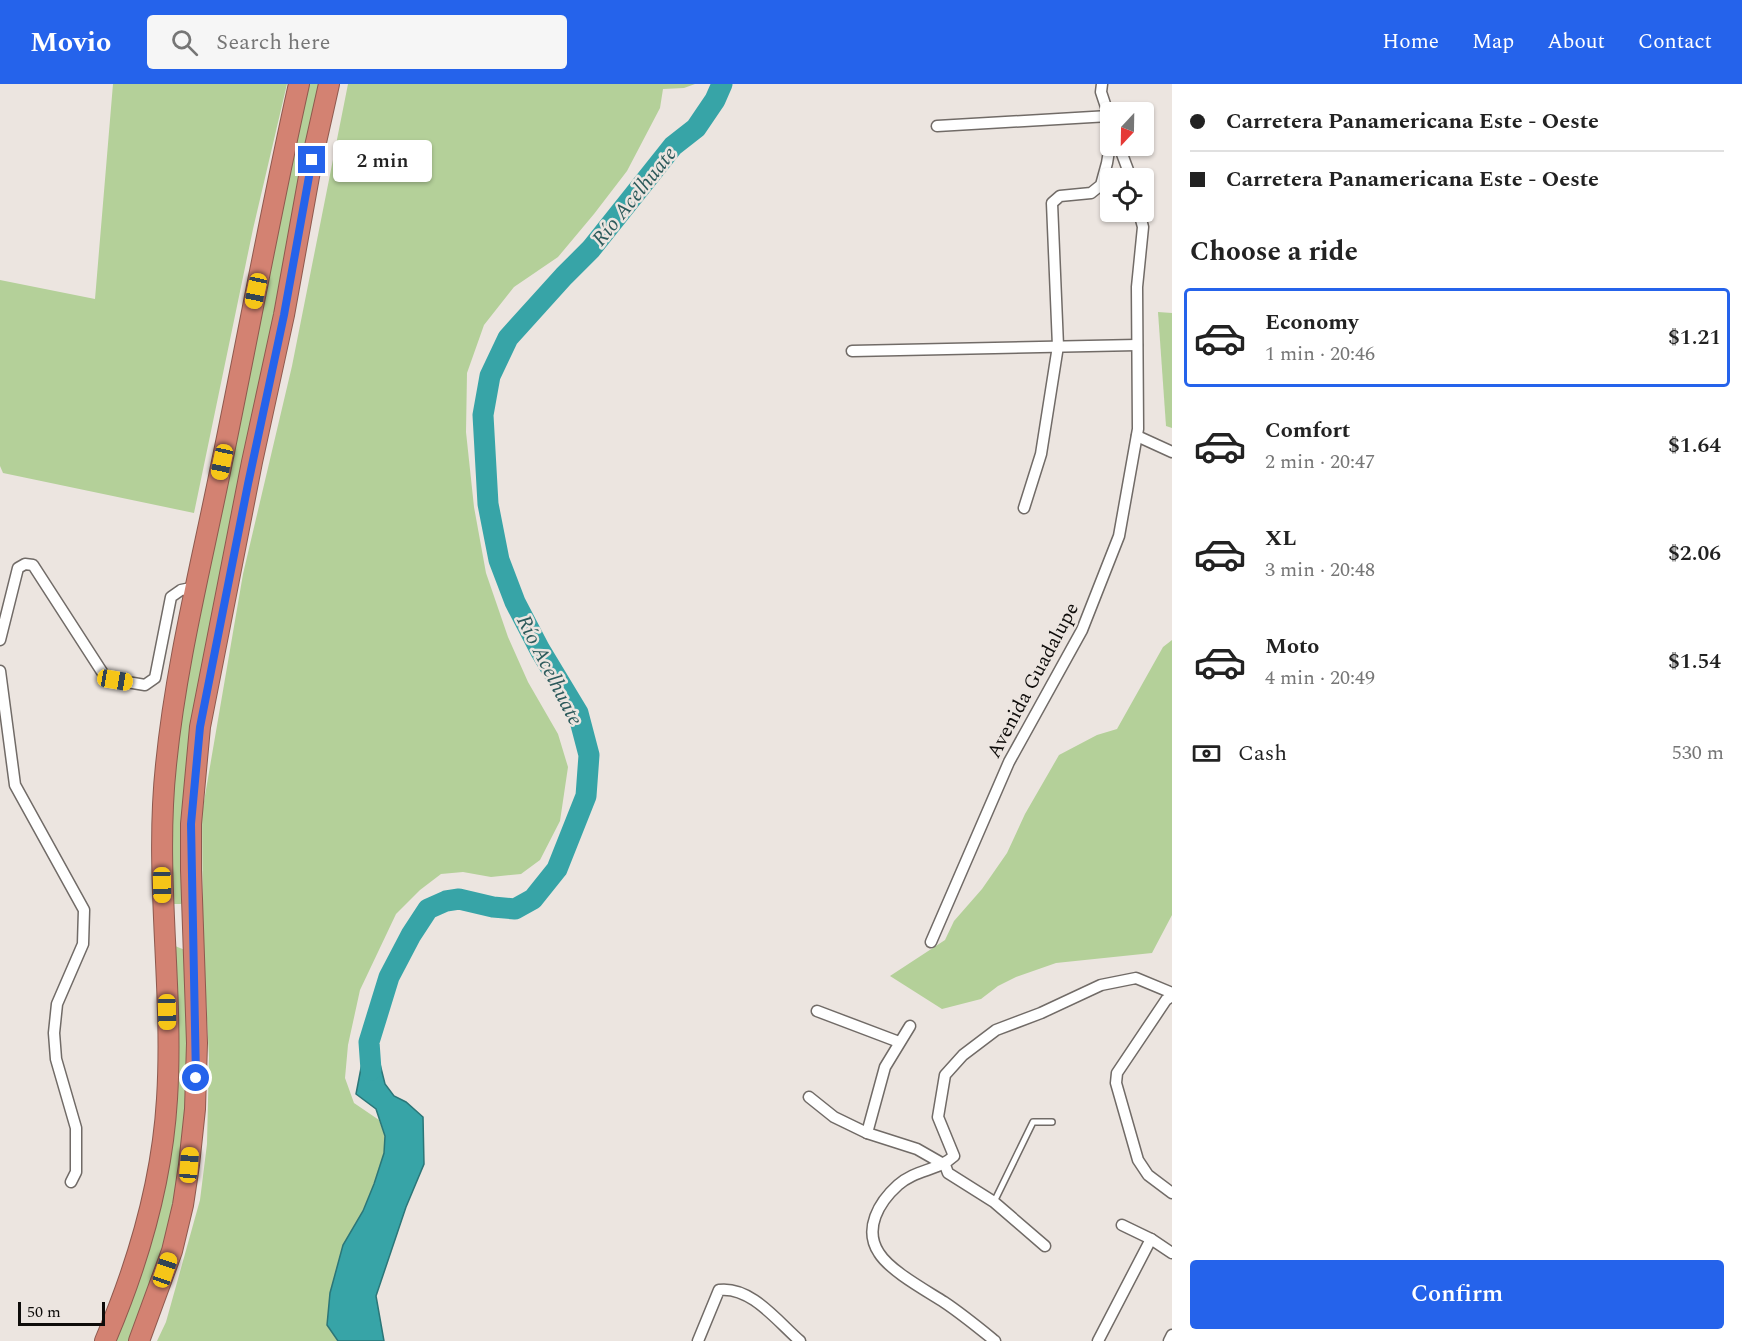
<!DOCTYPE html>
<meta charset="utf-8">
<style>
body{margin:0;font-family:Spectral,serif;background:#f6f6f6;color:#222;height:100vh;display:flex;flex-direction:column;font-size:22px;white-space:nowrap}
*{box-sizing:border-box;margin:0}
p{font-size:20px;color:#767676}
.icon{flex:none;width:33px;height:33px;fill:none;stroke:currentColor;stroke-width:2;stroke-linecap:round;stroke-linejoin:round}
.map{position:relative;flex:1;overflow:hidden}
.panel{display:flex;flex-direction:column;background:#fff;width:570px}
.panel>*{flex:none}
.hud{display:grid;align-content:center;height:132px;padding:0 18px;background:#fff}
.needle{width:39px;rotate:202deg}
.buttons{position:absolute;left:1100px;top:18px;display:grid;gap:12px}
.buttons a{display:grid;place-items:center;width:54px;height:54px;border-radius:6px;background:#fff;box-shadow:0 2px 4px #0004;font-size:30px}
.scale{position:absolute;left:18px;bottom:15px;width:87px;box-sizing:border-box;padding-left:6px;border:3px solid #0e0c0a;border-top:0;font-size:16px;line-height:21px;white-space:nowrap;color:#0e0c0a;-webkit-text-stroke:4px #ece5e0;paint-order:stroke}
.end{position:absolute;width:27px;height:27px;margin:-14px;border:8px solid #2563eb;background:#fff;box-shadow:0 0 0 3px #fff}
.from{border-radius:50%}
.bubble{position:absolute;height:42px;border-radius:6px;background:#fff;box-shadow:0 2px 4px #0004;font-size:20px;font-weight:600;line-height:42px;text-align:center}
.car{position:absolute;width:18px;height:36px;margin:-18px -9px;border-radius:8px;box-shadow:0 0 4px 2px #0007;background:linear-gradient(#f5c518 24%,#345 0 40%,#f5c518 0 76%,#345 0 86%,#f5c518 0)}
.hud b{display:flex;align-items:center;gap:21px;height:57px;font-size:22px}
.hud b+b{border-top:2px solid #e0e0e0}
.hud i{width:15px;height:15px;background:#222}
ul{padding:0;list-style:none}
li{display:flex;align-items:center;gap:18px;height:99px;margin:0 12px 9px;padding:0 6px;border:3px solid transparent;border-radius:6px}
li div{flex:1}
li b{display:block;font-size:22px}
li em{font-style:normal;font-weight:600}
li.selected{border-color:#2563eb}
li>.icon{width:54px;height:54px;stroke-width:1.5}
h2{padding:0 18px;font-size:27px;line-height:72px}
.pay{display:flex;align-items:center;gap:15px;height:66px;padding:0 18px;font-size:22px}
.pay p{margin-inline-start:auto}
.cta{display:flex;gap:12px;margin-top:auto;padding:12px 18px}
.cta a{flex:1;height:69px;border-radius:6px;background:#2563eb;color:#fff;font-size:24px;font-weight:600;line-height:69px;text-align:center}
header{display:flex;align-items:center;gap:36px;box-sizing:border-box;height:84px;padding:0 30px;background:#2563eb;color:#fff}
header strong{font-size:28px}
nav{display:flex;gap:33px;margin-inline-start:auto;font-size:21px}
.search{width:420px;height:54px;background:#f6f6f6;display:flex;align-items:center;gap:15px;box-sizing:border-box;padding:0 21px;border-radius:6px;color:#767676;font-size:22px}
main{display:flex;flex:1;min-height:0}
.map>svg:first-child{display:block}
.green{fill:#b4d099}
.water{fill:#37a4a7;stroke:#2b7678;stroke-width:1.5}
.lines{fill:none;stroke-linecap:round;stroke-linejoin:round}
.river{stroke:#37a4a7;stroke-width:21}
.lane-casing{stroke:#716b67;stroke-width:8}
.street-casing{stroke:#716b67;stroke-width:13}
.highway-casing{stroke:#8e594e;stroke-width:22}
.lane{stroke:#fff;stroke-width:5}
.street{stroke:#fff;stroke-width:10}
.highway{stroke:#d38272;stroke-width:20}
.route{stroke:#2563eb;stroke-width:8}
.labels{text-anchor:middle;stroke-width:5;stroke-linejoin:round;paint-order:stroke}
.street-label{font-size:20px;fill:#0e0c0a;stroke:#ece5e0}
.water-label{font-size:21px;font-style:italic;fill:#2c5a5b;stroke:#ece5e0}
</style>
<header>
<strong>Movio</strong>
<div class="search"><svg class="icon" aria-label="search" viewBox="0 0 24 24"><circle cx="10" cy="10" r="6"/><path d="M15 15l6 6"/></svg>Search here</div>
<nav><a>Home</a><a>Map</a><a>About</a><a>Contact</a></nav>
</header>
<main>
<div class="map">
<svg width="1172" height="1257" viewBox="0 0 1172 1257">
<rect width="100%" height="100%" fill="#ece5e0"/>
<!-- green -->
<g class="green">
<path d="M113,0H287L253,145L194,429L3,389L0,382V196L95,215Z"/>
<path d="M305,0H322L263,290L183,818L181,820H172L167,809L178,630Z"/>
<path d="M348,0H695L684,4L663,5L660,24L627,87L594,130L558,173L514,203L484,241L467,289L466,348L474,423L486,489L508,553L528,598L558,650L568,683L560,737L540,776L521,790L491,793L463,788L441,790L420,806L396,830L360,906L348,961L345,994L354,1019L379,1036L385,1052L384,1069L374,1100L363,1127L343,1161L327,1241L338,1257H157L166,1238L200,1116L207,1060L209,973L203,856L202,729L243,490L292,282Z"/>
<path d="M1158,228L1172,229V344L1166,342Z"/>
<path d="M1172,556V831L1152,869L1056,879L1016,893L998,902L981,915L942,925L890,892L945,856L954,837L982,805L1007,769L1025,730L1059,671L1097,651L1117,645L1163,563Z"/>
<path d="M175,862L185,866C187,942 193,1019 180,1095C170,1151 151,1203 132,1257H113L142,1181Z"/>
</g>
<!-- water -->
<path class="water" d="M369,958L380,980L385,1000L394,1012L406,1018L423,1033L424,1080L406,1123L376,1212L384,1257H338L327,1241L330,1209L343,1161L363,1127L374,1100L384,1069L385,1052L376,1025L356,1010L361,984Z"/>
<g class="lines">
<!-- river -->
<path class="river" d="M371,986L369,958L389,893L411,851L428,825L446,817L459,815L493,823L515,825L533,815L557,785L586,712L589,671L578,629L540,566L515,518L499,476L488,420L483,331L490,292L508,254L564,192L591,165L673,62L696,44L715,16L722,0"/>
<defs>
<path id="lane" d="M994,1118L1033,1038H1052"/>
<g id="street">
<path d="M1102,0L1101,8L1110,35"/>
<path d="M937,42L1109,32"/>
<path d="M1119,62L1131,94"/>
<path d="M852,267L1137,261"/>
<path d="M1137,352L1172,368"/>
<path d="M1024,424L1041,370L1058,262L1052,119L1060,112L1091,109L1101,101L1107,79L1110,61"/>
<path d="M0,556L18,484L25,480L33,481L104,591L115,596L145,601L155,594L171,513L181,506L196,503"/>
<path d="M0,587L15,701L84,826L83,860L57,920L54,949L56,975L76,1044V1088L71,1098"/>
<path d="M931,858L1009,678L1082,546L1119,452L1138,345L1137,203L1143,143L1139,128"/>
<path d="M1172,912L1166,916L1117,989L1116,999L1138,1076L1148,1091L1172,1109"/>
<path d="M817,927L899,958"/>
<path d="M809,1013L834,1033L867,1049L917,1065L945,1081L948,1089L994,1118L1045,1162"/>
<path d="M867,1049L885,983L910,942"/>
<path d="M1122,1141L1151,1155L1172,1169"/>
<path d="M698,1257L719,1206C751,1202 777,1237 800,1257"/>
<path d="M995,1257C979,1244 962,1230 944,1218C927,1207 890,1187 879,1169C863,1145 879,1118 898,1101C916,1085 938,1087 954,1072L938,1033L945,991L963,971L996,946L1041,929L1101,901L1136,894L1172,909"/>
<path d="M1098,1257L1151,1155"/>
<path d="M1169,1257L1172,1251"/>
</g>
<g id="highway">
<path d="M105,1257C138,1180 162,1099 167,1015C174,904 154,793 166,681C176,579 202,478 222,378C248,252 271,125 299,0"/>
<path d="M139,1257L172,1167L183,1121L189,1081L195,1025L197,959L191,786V740L200,643L252,378L284,231L312,76L329,0"/>
</g>
</defs>
<!-- lane casing -->
<use href="#lane" class="lane-casing"/>
<!-- street casing -->
<use href="#street" class="street-casing"/>
<!-- highway casing -->
<use href="#highway" class="highway-casing"/>
<!-- lane -->
<use href="#lane" class="lane"/>
<!-- street -->
<use href="#street" class="street"/>
<!-- highway -->
<use href="#highway" class="highway"/>
</g>
<g class="lines">
<!-- route -->
<path class="route" d="M196,994L191,740L200,643L248,400L284,231L312,76"/>
</g>
<g class="labels">
<!-- street labels -->
<g class="street-label">
<text transform="translate(1032 596) rotate(-62)" y="7">Avenida Guadalupe</text>
</g>
<!-- water labels -->
<g class="water-label">
<text transform="translate(634 112) rotate(-51)" y="7">Río Acelhuate</text>
<text transform="translate(550 586) rotate(63)" y="7">Río Acelhuate</text>
</g>
</g>
</svg>
<div class="buttons">
<a><svg class="needle" viewBox="-14 -14 28 28"><path d="M0-13l5 13h-10z" fill="#e53935"/><path d="M0 13l5-13h-10z" fill="#767676"/></svg></a>
<a><svg class="icon" aria-label="locate" viewBox="0 0 24 24"><circle cx="12" cy="12" r="6"/><path d="M12 2v4M12 18v4M2 12h4M18 12h4"/></svg></a>
</div>
<div class="scale">50 m</div>
<i class="end from" style="left:196px;top:994px"></i>
<i class="end" style="left:312px;top:76px"></i>
<div class="bubble" style="left:333px;top:56px;width:99px">2 min</div>
<i class="car" style="left:256px;top:207px;rotate:192deg"></i>
<i class="car" style="left:222px;top:378px;rotate:192deg"></i>
<i class="car" style="left:115px;top:596px;rotate:100deg"></i>
<i class="car" style="left:162px;top:801px;rotate:179deg"></i>
<i class="car" style="left:167px;top:928px;rotate:179deg"></i>
<i class="car" style="left:189px;top:1081px;rotate:5deg"></i>
<i class="car" style="left:165px;top:1186px;rotate:19deg"></i>
</div>
<section class="panel">
<div class="hud">
<b><i class="from"></i>Carretera Panamericana Este - Oeste</b>
<b><i></i>Carretera Panamericana Este - Oeste</b>
</div>
<h2>Choose a ride</h2>
<ul>
<li class="selected"><svg class="icon" aria-label="car" viewBox="0 0 24 24"><path d="M5 17H2v-5l4-1 3-4h7l3 4 3 1v5h-3M9 17h6M6 11h13"/><circle cx="7" cy="17" r="2"/><circle cx="17" cy="17" r="2"/></svg><div><b>Economy</b><p>1 min · 20:46</p></div><em>$1.21</em></li>
<li><svg class="icon" aria-label="car" viewBox="0 0 24 24"><path d="M5 17H2v-5l4-1 3-4h7l3 4 3 1v5h-3M9 17h6M6 11h13"/><circle cx="7" cy="17" r="2"/><circle cx="17" cy="17" r="2"/></svg><div><b>Comfort</b><p>2 min · 20:47</p></div><em>$1.64</em></li>
<li><svg class="icon" aria-label="car" viewBox="0 0 24 24"><path d="M5 17H2v-5l4-1 3-4h7l3 4 3 1v5h-3M9 17h6M6 11h13"/><circle cx="7" cy="17" r="2"/><circle cx="17" cy="17" r="2"/></svg><div><b>XL</b><p>3 min · 20:48</p></div><em>$2.06</em></li>
<li><svg class="icon" aria-label="car" viewBox="0 0 24 24"><path d="M5 17H2v-5l4-1 3-4h7l3 4 3 1v5h-3M9 17h6M6 11h13"/><circle cx="7" cy="17" r="2"/><circle cx="17" cy="17" r="2"/></svg><div><b>Moto</b><p>4 min · 20:49</p></div><em>$1.54</em></li>
</ul>
<div class="pay"><svg class="icon" aria-label="cash" viewBox="0 0 24 24"><path d="M3 7h18v10H3z"/><circle cx="12" cy="12" r="2"/></svg>Cash<p>530 m</p></div>
<div class="cta"><a>Confirm</a></div>
</section>
</main>
